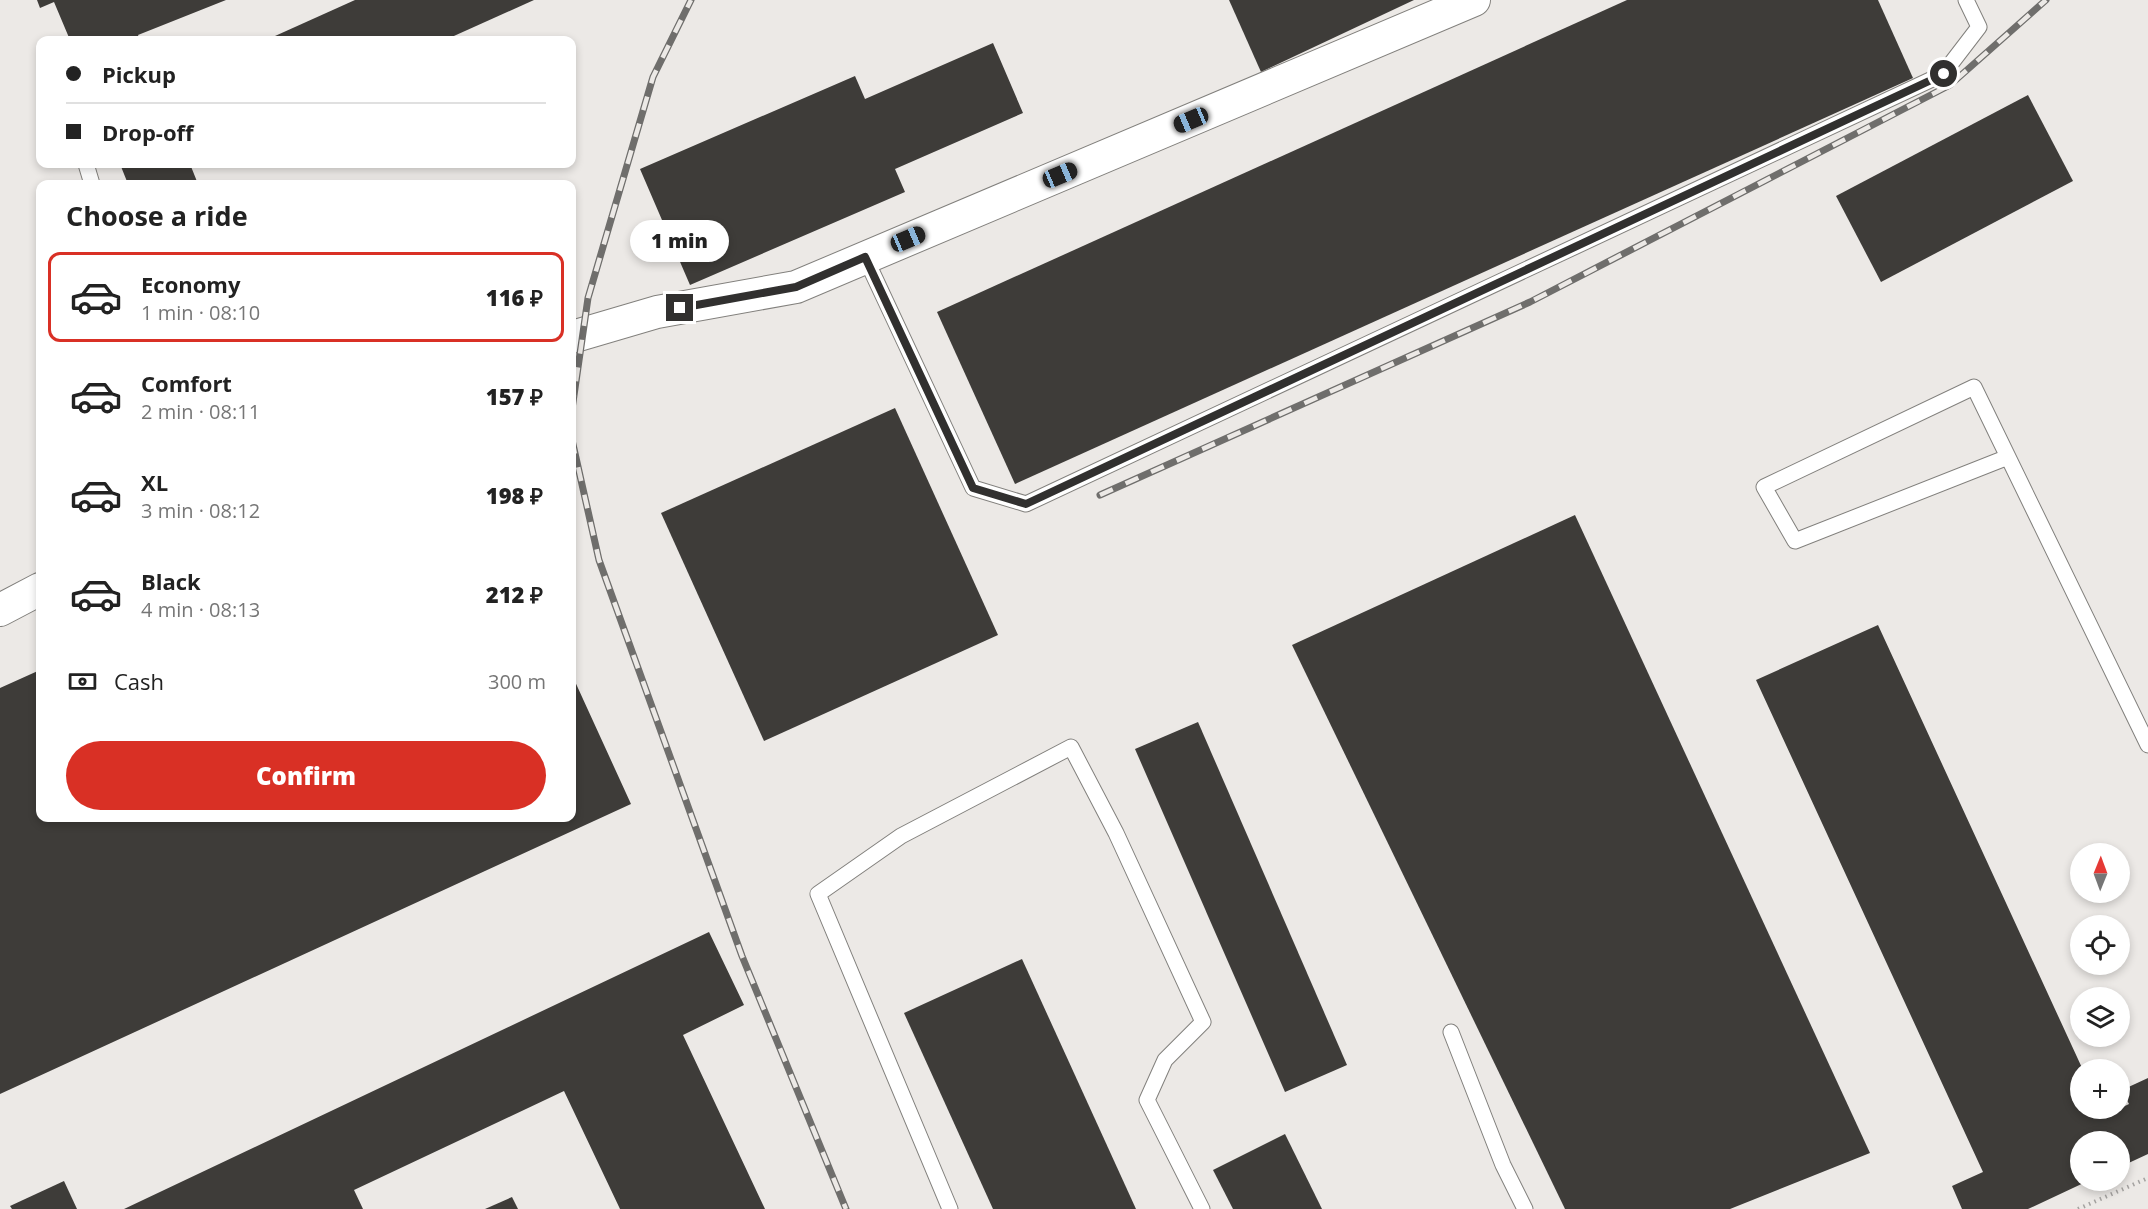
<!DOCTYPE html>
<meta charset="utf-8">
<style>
body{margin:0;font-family:"Open Sans",sans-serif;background:#f2f2f2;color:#222;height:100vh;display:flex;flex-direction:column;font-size:22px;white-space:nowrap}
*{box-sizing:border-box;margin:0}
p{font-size:20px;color:#767676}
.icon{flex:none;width:33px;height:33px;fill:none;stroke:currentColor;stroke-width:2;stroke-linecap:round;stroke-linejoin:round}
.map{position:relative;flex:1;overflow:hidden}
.side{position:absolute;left:36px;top:180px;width:540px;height:642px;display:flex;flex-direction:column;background:#fff;border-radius:12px;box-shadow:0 3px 9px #0003}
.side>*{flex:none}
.banner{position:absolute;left:36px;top:36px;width:540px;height:132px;border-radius:12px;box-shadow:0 3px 9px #0003;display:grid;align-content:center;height:132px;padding:0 30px;background:#fff}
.needle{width:39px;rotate:1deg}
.buttons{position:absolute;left:2070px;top:843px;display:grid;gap:12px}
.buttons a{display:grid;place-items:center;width:60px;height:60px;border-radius:50%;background:#fff;box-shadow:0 3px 9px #0003;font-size:30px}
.end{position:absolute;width:27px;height:27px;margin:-14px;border:8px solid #31302f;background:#fff;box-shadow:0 0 0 3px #fff}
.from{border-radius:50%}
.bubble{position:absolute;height:42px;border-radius:21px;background:#fff;box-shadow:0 3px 9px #0003;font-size:20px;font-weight:800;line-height:42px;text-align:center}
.car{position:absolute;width:18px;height:36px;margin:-18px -9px;border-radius:8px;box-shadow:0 0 4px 2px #0007;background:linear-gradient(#222 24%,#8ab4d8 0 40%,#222 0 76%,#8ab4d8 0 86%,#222 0)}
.banner b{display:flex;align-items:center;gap:21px;height:57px;font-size:22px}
.banner b+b{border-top:2px solid #e0e0e0}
.banner i{width:15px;height:15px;background:#222}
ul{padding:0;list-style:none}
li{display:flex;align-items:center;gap:18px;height:90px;margin:0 12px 9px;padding:0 18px;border:3px solid transparent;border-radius:12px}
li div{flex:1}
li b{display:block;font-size:22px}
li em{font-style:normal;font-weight:800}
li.active{border-color:#d93025}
li>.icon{width:54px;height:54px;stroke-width:1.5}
h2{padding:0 30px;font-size:27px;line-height:72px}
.pay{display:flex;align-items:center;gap:15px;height:66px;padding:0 30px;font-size:22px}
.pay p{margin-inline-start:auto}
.primary-button{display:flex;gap:12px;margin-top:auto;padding:12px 30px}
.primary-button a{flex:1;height:69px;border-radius:36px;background:#d93025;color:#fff;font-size:24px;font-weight:800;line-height:69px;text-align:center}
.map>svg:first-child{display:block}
.building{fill:#3e3c39}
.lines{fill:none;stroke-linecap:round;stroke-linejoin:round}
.service-casing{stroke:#82807d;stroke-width:17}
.minor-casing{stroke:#82807d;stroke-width:34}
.path{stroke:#a4a2a0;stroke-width:4;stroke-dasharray:1.5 4.5;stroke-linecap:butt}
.service{stroke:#fff;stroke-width:15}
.minor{stroke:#fff;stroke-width:32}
.rail-casing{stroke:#6f6e6c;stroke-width:7}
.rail{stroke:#ece9e6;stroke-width:4.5;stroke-dasharray:14;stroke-linecap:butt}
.route{stroke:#31302f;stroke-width:8}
</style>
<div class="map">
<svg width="2148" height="1209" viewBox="0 0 2148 1209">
<rect width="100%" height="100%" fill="#ece9e6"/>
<!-- building -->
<g class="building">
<path d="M37,0H226L138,35L140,40H70L54,2L40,8Z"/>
<path d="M355,0H534L445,40H277L275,36Z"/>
<path d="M1229,0H1414L1261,72Z"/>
<path d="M1627,0H1878L1913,78L1015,484L937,312Z"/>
<path d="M993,43L1023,113L895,169L905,192L690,285L640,169L855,76L865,99Z"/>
<path d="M2028,95L2073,181L1881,282L1836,196Z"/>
<path d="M120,164H190L198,184H128Z"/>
<path d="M895,408L998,635L764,741L661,513Z"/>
<path d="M1575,515L1870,1153L1730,1209H1565L1292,645Z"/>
<path d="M1878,625L2083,1070H2080V1108H2101L2104,1116L2129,1104L2122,1090L2148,1078V1154L2120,1167V1142H2080V1180H2090L2028,1209H1962L1952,1186L1983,1172L1756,680Z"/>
<path d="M40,670V818H572V675L631,804L0,1094V688Z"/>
<path d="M1198,722L1347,1065L1285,1092L1135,749Z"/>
<path d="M709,932L744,1005L683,1035L765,1209H620L564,1091L354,1190L363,1209H124Z"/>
<path d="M1022,959L1136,1209H993L904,1013Z"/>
<path d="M1285,1134L1322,1209H1233L1213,1170Z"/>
<path d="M64,1181L77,1209H12L10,1206Z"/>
<path d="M512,1197L518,1209H485Z"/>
</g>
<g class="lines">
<defs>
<g id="service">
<path d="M86,164L92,184"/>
<path d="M865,257L973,488L1026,504L1943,74L1979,27L1966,0"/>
<path d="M2008,457L1795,541L1764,487L1974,387L2148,745"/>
<path d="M1451,1032L1503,1165L1525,1209"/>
<path d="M950,1209L818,894L901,836L1071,747L1116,833L1203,1022L1165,1060L1147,1100L1202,1209"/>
</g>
<g id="minor">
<path d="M572,337L657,312L796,287L1474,0"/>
<path d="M0,610L40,589"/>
</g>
</defs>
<!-- service casing -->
<use href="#service" class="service-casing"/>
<!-- minor casing -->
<use href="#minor" class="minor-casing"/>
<!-- path -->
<path class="path" d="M2078,1209L2148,1178"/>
<!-- service -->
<use href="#service" class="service"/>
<!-- minor -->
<use href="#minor" class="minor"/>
<defs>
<g id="rail">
<path d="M572,409L588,298L653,77L691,0"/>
<path d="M572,440L599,560L742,956L846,1209"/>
<path d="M1100,495L1530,302L1950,85L2046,0"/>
</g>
</defs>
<!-- rail casing -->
<use href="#rail" class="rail-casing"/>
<!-- rail -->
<use href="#rail" class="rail"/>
</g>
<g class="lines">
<!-- route -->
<path class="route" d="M680,308L796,287L865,257L973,488L1026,504L1944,74"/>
</g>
</svg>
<div class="buttons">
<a><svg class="needle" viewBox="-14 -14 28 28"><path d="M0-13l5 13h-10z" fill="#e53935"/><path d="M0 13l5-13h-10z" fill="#767676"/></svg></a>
<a><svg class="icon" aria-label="locate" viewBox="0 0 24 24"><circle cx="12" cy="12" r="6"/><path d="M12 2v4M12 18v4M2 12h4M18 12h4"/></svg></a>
<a><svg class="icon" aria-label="layers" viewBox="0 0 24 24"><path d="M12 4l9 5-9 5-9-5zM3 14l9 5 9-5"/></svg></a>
<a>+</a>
<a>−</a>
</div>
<i class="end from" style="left:1944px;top:74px"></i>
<i class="end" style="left:680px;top:308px"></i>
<div class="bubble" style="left:630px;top:220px;width:99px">1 min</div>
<i class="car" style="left:1191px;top:120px;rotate:247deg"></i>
<i class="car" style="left:1060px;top:175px;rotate:67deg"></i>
<i class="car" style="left:908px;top:239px;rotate:67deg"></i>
<div class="banner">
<b><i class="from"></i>Pickup</b>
<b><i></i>Drop-off</b>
</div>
<section class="side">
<h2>Choose a ride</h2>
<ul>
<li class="active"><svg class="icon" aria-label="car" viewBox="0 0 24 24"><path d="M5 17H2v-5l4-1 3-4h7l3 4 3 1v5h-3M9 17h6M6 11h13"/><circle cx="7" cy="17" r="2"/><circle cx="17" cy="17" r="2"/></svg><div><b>Economy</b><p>1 min · 08:10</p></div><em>116 ₽</em></li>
<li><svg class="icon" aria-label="car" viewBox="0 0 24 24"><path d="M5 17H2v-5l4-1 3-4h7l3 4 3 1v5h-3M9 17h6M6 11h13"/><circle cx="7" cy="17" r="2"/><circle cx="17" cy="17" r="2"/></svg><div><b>Comfort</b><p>2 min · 08:11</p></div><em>157 ₽</em></li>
<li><svg class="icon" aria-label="car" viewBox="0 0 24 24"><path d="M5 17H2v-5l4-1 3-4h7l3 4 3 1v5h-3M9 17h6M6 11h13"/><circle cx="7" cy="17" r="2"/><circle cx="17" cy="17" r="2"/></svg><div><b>XL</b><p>3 min · 08:12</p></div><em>198 ₽</em></li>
<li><svg class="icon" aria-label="car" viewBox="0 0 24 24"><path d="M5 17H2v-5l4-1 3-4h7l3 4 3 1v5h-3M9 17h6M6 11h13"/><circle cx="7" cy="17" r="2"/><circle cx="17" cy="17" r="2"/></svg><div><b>Black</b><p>4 min · 08:13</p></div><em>212 ₽</em></li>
</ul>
<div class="pay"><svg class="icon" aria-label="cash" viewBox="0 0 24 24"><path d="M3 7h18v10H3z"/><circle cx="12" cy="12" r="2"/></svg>Cash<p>300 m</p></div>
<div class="primary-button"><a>Confirm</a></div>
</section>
</div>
